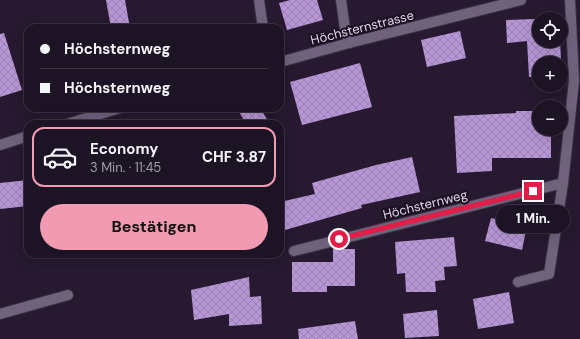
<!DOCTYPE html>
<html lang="de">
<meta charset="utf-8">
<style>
body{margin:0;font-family:"DM Sans",sans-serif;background:#292031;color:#f1f3f6;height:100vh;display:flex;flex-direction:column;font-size:15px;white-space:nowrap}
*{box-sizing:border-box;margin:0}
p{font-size:13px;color:#a09ea6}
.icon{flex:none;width:22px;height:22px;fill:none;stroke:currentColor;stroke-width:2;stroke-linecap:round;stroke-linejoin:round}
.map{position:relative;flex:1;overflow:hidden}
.sheet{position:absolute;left:24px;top:120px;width:260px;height:138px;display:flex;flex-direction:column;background:#1c1324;border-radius:12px;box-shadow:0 4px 16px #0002,0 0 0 1px #3a3241}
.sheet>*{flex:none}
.hud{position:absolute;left:24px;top:24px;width:260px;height:88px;border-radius:12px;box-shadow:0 4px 16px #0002,0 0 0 1px #3a3241;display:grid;align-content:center;height:88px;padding:0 16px;background:#1c1324}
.buttons{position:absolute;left:532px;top:12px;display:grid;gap:8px}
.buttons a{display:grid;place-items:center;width:36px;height:36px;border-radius:50%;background:#1c1324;box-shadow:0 4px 16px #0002,0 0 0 1px #3a3241;font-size:20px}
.end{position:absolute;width:18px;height:18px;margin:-9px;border:5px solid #e11d48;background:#fff;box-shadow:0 0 0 2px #fff}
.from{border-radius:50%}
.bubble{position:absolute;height:28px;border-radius:14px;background:#1c1324;box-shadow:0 4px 16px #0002,0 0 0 1px #3a3241;font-size:13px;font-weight:800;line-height:28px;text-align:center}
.hud b{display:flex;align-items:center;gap:14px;height:38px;font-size:15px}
.hud b+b{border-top:1px solid #3a3241}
.hud i{width:10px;height:10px;background:#f1f3f6}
ul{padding:7px 0 0;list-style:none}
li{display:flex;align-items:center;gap:12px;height:60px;margin:0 8px 6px;padding:0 8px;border:2px solid #3a3241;border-radius:12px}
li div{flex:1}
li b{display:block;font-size:15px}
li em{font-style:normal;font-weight:800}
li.selected{border-color:#f19ab1}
li>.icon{width:36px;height:36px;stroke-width:1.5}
.button{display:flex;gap:8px;margin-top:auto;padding:8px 16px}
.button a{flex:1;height:46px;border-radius:24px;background:#f19ab1;color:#111;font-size:16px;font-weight:800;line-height:46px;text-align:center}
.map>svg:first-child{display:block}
.building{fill:url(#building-cross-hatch)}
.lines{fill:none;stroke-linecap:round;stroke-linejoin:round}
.lane-casing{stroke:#3d3244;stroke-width:12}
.street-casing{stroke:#3d3244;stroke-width:12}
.lane{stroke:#70627d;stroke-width:10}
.street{stroke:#70627d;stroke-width:10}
.route{stroke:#e11d48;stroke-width:5}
.labels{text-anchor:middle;stroke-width:4;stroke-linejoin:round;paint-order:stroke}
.street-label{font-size:13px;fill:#ded6e5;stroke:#1c1026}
</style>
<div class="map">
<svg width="580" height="339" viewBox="0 0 580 339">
<defs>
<pattern id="building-cross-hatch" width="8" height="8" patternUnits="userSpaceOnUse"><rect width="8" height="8" fill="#b796d6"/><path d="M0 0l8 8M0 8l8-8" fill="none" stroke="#9a80b2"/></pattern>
</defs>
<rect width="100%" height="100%" fill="#261930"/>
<!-- building -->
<g class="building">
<path d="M106,0H125L130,28H111Z"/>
<path d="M290,0H317L323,20L287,30L279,3Z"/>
<path d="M558,18L559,19H539V41H560L562,76L561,63H539V77H529L527,41L507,43L506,20Z"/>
<path d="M460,31L466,58L427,67L421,40Z"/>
<path d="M4,33L22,90L0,97V34Z"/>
<path d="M360,63L372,107L302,125L290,82Z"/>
<path d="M237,108H260L270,124H246Z"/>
<path d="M516,111H539V129H551V158H492V171L457,173L454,116L516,113Z"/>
<path d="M412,157L420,192L361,205L362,208L285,230V228L280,230V202L315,194L312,183L376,165Z"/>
<path d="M28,180V206L0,209V183Z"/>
<path d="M491,218L527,226L522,250L485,241Z"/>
<path d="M454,237L457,266L444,267L445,280L435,281L436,292H406L405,273L397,274L395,242Z"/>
<path d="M333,249H355V286H327V292H292V262H333Z"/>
<path d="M249,277L250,297L261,296L262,324L229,326V314L194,320L191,290Z"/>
<path d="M509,292L514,323L478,329L473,299Z"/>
<path d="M437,310L439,336L405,338L403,314Z"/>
<path d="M355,321L358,339H299L298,329Z"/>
</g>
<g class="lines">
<defs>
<g id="lane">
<path d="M259,0L263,28"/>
<path d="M341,0L345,29L349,43"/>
<path d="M0,314L68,295"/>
</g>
<g id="street">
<path d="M280,62L349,43L521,0"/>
<path d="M67,124L120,108"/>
<path d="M0,145L28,136"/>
<path d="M294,251L563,183"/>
<path d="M518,282L549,274L563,183L574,81L570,0"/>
</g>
</defs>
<!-- lane casing -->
<use href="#lane" class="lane-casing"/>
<!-- street casing -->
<use href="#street" class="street-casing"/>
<!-- lane -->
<use href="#lane" class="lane"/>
<!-- street -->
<use href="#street" class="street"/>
</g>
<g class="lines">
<!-- route -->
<path class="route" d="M339,239L533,191"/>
</g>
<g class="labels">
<!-- street labels -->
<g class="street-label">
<text transform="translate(362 27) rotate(-14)" y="5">Höchsternstrasse</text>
<text transform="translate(425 204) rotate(-14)" y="5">Höchsternweg</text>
</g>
</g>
</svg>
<div class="buttons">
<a><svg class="icon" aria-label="locate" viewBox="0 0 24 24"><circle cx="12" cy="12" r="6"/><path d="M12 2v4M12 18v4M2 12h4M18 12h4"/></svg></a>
<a>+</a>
<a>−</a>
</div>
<i class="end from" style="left:339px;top:239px"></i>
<i class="end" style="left:533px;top:191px"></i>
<div class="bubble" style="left:496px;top:205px;width:74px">1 Min.</div>
<div class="hud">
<b><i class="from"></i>Höchsternweg</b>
<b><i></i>Höchsternweg</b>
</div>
<section class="sheet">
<ul>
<li class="selected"><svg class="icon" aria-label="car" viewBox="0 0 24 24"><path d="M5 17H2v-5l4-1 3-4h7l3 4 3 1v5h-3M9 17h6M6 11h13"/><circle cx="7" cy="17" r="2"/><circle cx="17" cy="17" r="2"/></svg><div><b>Economy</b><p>3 Min. · 11:45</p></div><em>CHF 3.87</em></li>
</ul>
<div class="button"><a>Bestätigen</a></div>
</section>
</div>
